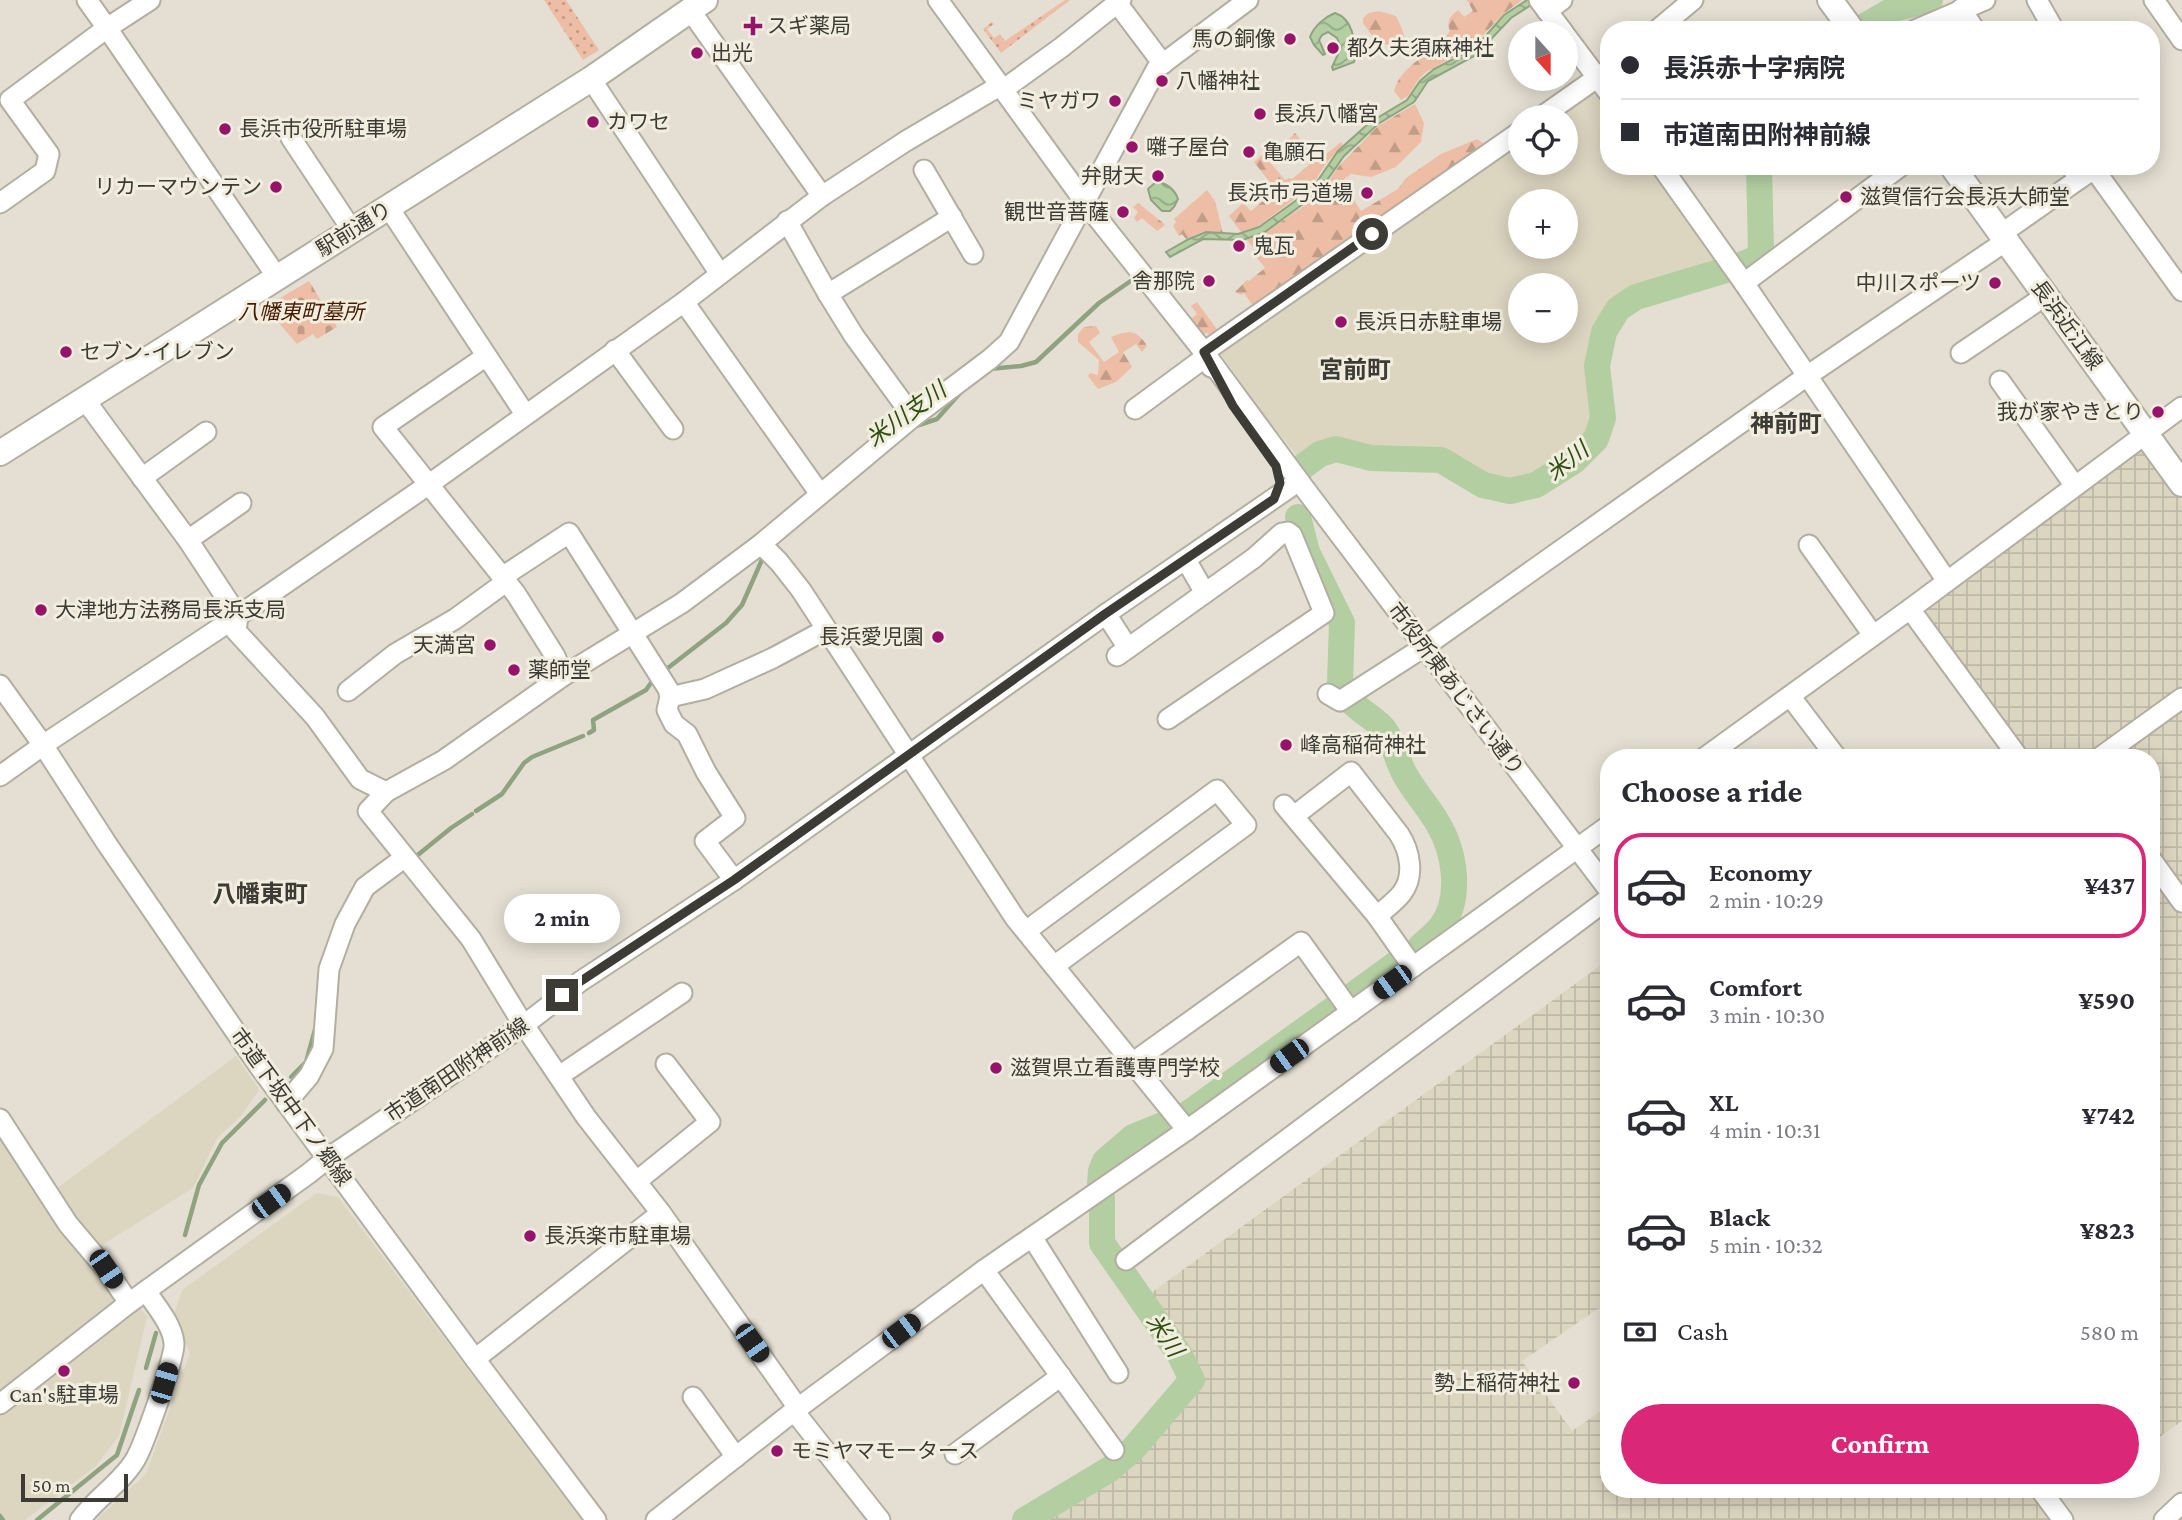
<!DOCTYPE html>
<meta charset="utf-8">
<style>
body{margin:0;font-family:"Crimson Pro","Noto Sans JP",serif;background:#f7f7f7;color:#2b2b33;height:100vh;display:flex;flex-direction:column;font-size:26px;white-space:nowrap}
*{box-sizing:border-box;margin:0}
p{font-size:23px;color:#7c7c81}
.icon{flex:none;width:38px;height:38px;fill:none;stroke:currentColor;stroke-width:2;stroke-linecap:round;stroke-linejoin:round}
.map{position:relative;flex:1;overflow:hidden}
.panel{position:absolute;left:1600px;top:749px;width:560px;height:749px;display:flex;flex-direction:column;background:#fff;border-radius:28px;box-shadow:0 4px 18px #0003}
.panel>*{flex:none}
.banner{position:absolute;left:1600px;top:21px;width:560px;height:154px;border-radius:28px;box-shadow:0 4px 18px #0003;display:grid;align-content:center;height:154px;padding:0 21px;background:#fff}
.needle{width:46px;rotate:159deg}
.tools{position:absolute;left:1508px;top:21px;display:grid;gap:14px}
.tools a{display:grid;place-items:center;width:70px;height:70px;border-radius:50%;background:#fff;box-shadow:0 4px 18px #0003;font-size:35px}
.scale{position:absolute;left:21px;bottom:18px;width:107px;box-sizing:border-box;padding-left:7px;border:4px solid #3c3b35;border-top:0;font-size:19px;line-height:24px;white-space:nowrap;color:#3c3b35;-webkit-text-stroke:5px #f1eddf;paint-order:stroke}
.end{position:absolute;width:32px;height:32px;margin:-16px;border:9px solid #3c3b35;background:#fff;box-shadow:0 0 0 4px #fff}
.from{border-radius:50%}
.bubble{position:absolute;height:49px;border-radius:24px;background:#fff;box-shadow:0 4px 18px #0003;font-size:23px;font-weight:700;line-height:49px;text-align:center}
.car{position:absolute;width:21px;height:42px;margin:-21px -10px;border-radius:9px;box-shadow:0 0 5px 2px #0007;background:linear-gradient(#222 24%,#8ab4d8 0 40%,#222 0 76%,#8ab4d8 0 86%,#222 0)}
.banner b{display:flex;align-items:center;gap:24px;height:66px;font-size:26px}
.banner b+b{border-top:2px solid #e1e1e2}
.banner i{width:18px;height:18px;background:#2b2b33}
ul{padding:0;list-style:none}
li{display:flex;align-items:center;gap:21px;height:105px;margin:0 14px 10px;padding:0 7px;border:4px solid transparent;border-radius:28px}
li div{flex:1}
li b{display:block;font-size:26px}
li em{font-style:normal;font-weight:700}
li.current{border-color:#db2777}
li>.icon{width:63px;height:63px;stroke-width:1.5}
h2{padding:0 21px;font-size:32px;line-height:84px}
.pay{display:flex;align-items:center;gap:18px;height:77px;padding:0 21px;font-size:26px}
.pay p{margin-inline-start:auto}
.action{display:flex;gap:14px;margin-top:auto;padding:14px 21px}
.action a{flex:1;height:80px;border-radius:42px;background:#db2777;color:#fff;font-size:28px;font-weight:700;line-height:80px;text-align:center}
.map>svg:first-child{display:block}
.built{fill:#dcd5c0;fill-rule:evenodd}
.industrial{fill:url(#industrial-grid)}
.grass{fill:url(#grass-dots)}
.forest{fill:url(#forest-firs)}
.cemetery{fill:url(#cemetery-stones)}
.water{fill:url(#water-waves);stroke:#8fa381;stroke-width:2}
.lines{fill:none;stroke-linecap:round;stroke-linejoin:round}
.stream{stroke:#8fa381;stroke-width:4.5}
.river{stroke:#b3cfa2;stroke-width:26}
.minor-casing{stroke:#b2aea0;stroke-width:23}
.major-casing{stroke:#b2aea0;stroke-width:28}
.minor{stroke:#fff;stroke-width:19}
.major{stroke:#fff;stroke-width:24}
.route{stroke:#3c3b35;stroke-width:9}
.poi-dot{fill:#95136b;stroke:#f1eddf;stroke-width:2.5}
.labels{text-anchor:middle;stroke-width:6;stroke-linejoin:round;paint-order:stroke}
.poi-label{font-size:21px;fill:#3c3b35;stroke:#f1eddf;text-anchor:start}
.street-label{font-size:21px;fill:#3c3b35;stroke:#f1eddf}
.park-label{font-size:21px;font-style:italic;fill:#481b00;stroke:#f1eddf}
.water-label{font-size:23px;font-style:italic;fill:#2e4f0f;stroke:#f1eddf}
.quarter-label{font-size:24px;font-weight:bold;fill:#3c3b35;stroke:#f1eddf}
</style>
<div class="map">
<svg width="2182" height="1520" viewBox="0 0 2182 1520">
<defs>
<pattern id="industrial-grid" width="8" height="8" patternUnits="userSpaceOnUse" patternTransform="scale(1.75)"><rect width="8" height="8" fill="#dcd5c0"/><path d="M0 4h8M4 0v8" fill="none" stroke="#beb8a6"/></pattern>
<pattern id="grass-dots" width="8" height="8" patternUnits="userSpaceOnUse" patternTransform="scale(1.75)"><rect width="8" height="8" fill="#edbea5"/><path d="M2 2h.1M6 6h.1" fill="none" stroke="#c19c87" stroke-width="1.8" stroke-linecap="round"/></pattern>
<pattern id="forest-firs" width="22" height="20" patternUnits="userSpaceOnUse" patternTransform="scale(1.75)"><rect width="22" height="20" fill="#edbea5"/><path d="M5 1l3.5 6h-7zM16 11l3.5 6h-7z" fill="#c19c87"/></pattern>
<pattern id="cemetery-stones" width="16" height="16" patternUnits="userSpaceOnUse" patternTransform="scale(1.75)"><rect width="16" height="16" fill="#edbea5"/><path d="M2 7V4a2 2 0 0 1 4 0v3zM10 15v-3a2 2 0 0 1 4 0v3z" fill="#c19c87"/></pattern>
<pattern id="water-waves" width="16" height="10" patternUnits="userSpaceOnUse" patternTransform="scale(1.75)"><rect width="16" height="10" fill="#b3cfa2"/><path d="M0 5q4-4 8 0t8 0" fill="none" stroke="#93a985"/></pattern>
</defs>
<rect width="100%" height="100%" fill="#e4dfd2"/>
<!-- built -->
<g class="built">
<path d="M1591,93L1604,98L1608,103V166H1653L1723,264L1629,290L1612,307L1600,332L1592,359L1596,417L1595,429L1592,438L1564,462L1541,478L1512,486L1499,484L1443,452L1375,450L1341,442L1318,447L1300,459L1268,420L1221,354L1222,346L1521,141V163H1566V117H1556ZM1521,201H1566V247H1521ZM1521,285H1566V331H1521Z"/>
<path d="M236,1056L259,1090L241,1116L217,1138L193,1188L94,1250L147,1317L119,1436L96,1466L25,1520H0V1139L4,1136L44,1198Z"/>
<path d="M317,1193L338,1197L581,1520H96L146,1474L190,1353L174,1314L182,1290Z"/>
</g>
<!-- industrial -->
<g class="industrial">
<path d="M2141,445L2182,501V686L2087,758H2026L1917,610Z"/>
<path d="M2182,705V890L2151,848V758H2112Z"/>
<path d="M2151,868L2182,911V1421L2151,1443Z"/>
<path d="M1608,960V1320L1599,1308L1522,1361L1572,1431L1608,1406V1489H2028L2050,1520H1038L1128,1468L1196,1396L1201,1375L1194,1353L1151,1293Z"/>
</g>
<!-- grass -->
<g class="grass">
<path d="M544,0H566L599,50L583,60Z"/>
<path d="M1065,0H1070L1001,53L983,29L992,22L994,24L987,29L994,38L1000,34L1005,41Z"/>
</g>
<!-- forest -->
<g class="forest">
<path d="M1467,0H1522L1503,14L1473,46L1426,72L1418,80L1408,96L1401,100L1394,91C1402,62 1435,55 1450,31C1446,21 1450,16 1458,10L1464,17L1473,11Z"/>
<path d="M1379,11L1396,16C1402,28 1407,38 1405,52L1399,56L1392,46L1384,44L1379,46L1363,23V18L1369,13Z"/>
<path d="M1415,104L1424,123L1421,142L1396,167L1371,177L1351,174L1342,181L1361,211L1398,189L1406,178L1441,154L1477,139L1489,147L1253,306L1244,293L1241,295L1235,292L1247,280L1249,281L1265,268L1254,254L1256,252L1247,240L1265,233L1314,199L1322,192L1338,167L1378,126Z"/>
<path d="M1295,133L1316,158C1324,157 1335,147 1341,142L1343,145L1327,162L1311,187L1258,226L1241,232L1229,216L1243,203L1251,211L1276,190L1254,162L1263,154L1285,180L1289,178L1292,179L1309,165L1288,140Z"/>
<path d="M1207,190L1215,201L1223,233L1205,231L1186,239L1182,234L1179,236L1173,226L1176,222L1174,219Z"/>
<path d="M1138,203L1162,222L1165,225L1157,231L1142,218L1137,222L1134,218L1138,212L1133,207Z"/>
<path d="M1197,302L1218,331L1213,335L1206,333L1202,335L1190,320L1197,314L1191,306Z"/>
<path d="M1096,326L1100,333L1089,342L1104,362L1119,352L1111,337C1129,330 1137,329 1147,346L1142,352L1136,344L1123,352L1132,367L1116,382L1098,389L1088,376L1090,373L1098,375L1099,360L1078,342V334L1084,327Z"/>
</g>
<!-- cemetery -->
<path class="cemetery" d="M309,281L337,327L317,339L313,334L297,344L265,307Z"/>
<!-- water -->
<g class="water">
<path d="M1527,0H1532L1534,3L1511,18L1476,55L1428,81L1414,102L1378,124L1344,156L1318,193L1265,232L1243,240L1203,239L1170,257L1166,252L1189,239L1206,232L1238,234L1259,227L1312,189L1338,151L1369,123L1407,100L1420,81L1434,69L1475,48L1504,15Z"/>
<path d="M1335,13C1353,19 1355,40 1355,58L1354,62L1333,70L1332,67L1341,48L1337,38L1328,32L1322,35L1319,40L1325,54L1323,55L1314,45L1310,37C1314,26 1325,17 1335,13Z"/>
<path d="M1156,182C1166,182 1175,190 1178,199L1174,207L1170,211H1162L1151,200L1148,189Z"/>
</g>
<g class="lines">
<!-- stream -->
<g class="stream">
<path d="M989,369L1021,366L1036,362L1099,303L1135,278"/>
<path d="M913,427L937,419L961,392"/>
<path d="M664,671L726,623L742,605L765,553"/>
<path d="M589,733L594,730L593,720L646,690L653,680"/>
<path d="M476,811L502,794L524,763L532,757L583,736"/>
<path d="M414,858L451,828L472,814"/>
<path d="M291,1077L306,1062L316,1026"/>
<path d="M185,1235L199,1185L222,1143L265,1100"/>
<path d="M146,1368L156,1333"/>
<path d="M0,1516L3,1520"/>
<path d="M37,1520L117,1455L139,1390"/>
</g>
<!-- river -->
<g class="river">
<path d="M1865,26L1894,9L1930,0"/>
<path d="M1741,265L1755,259L1761,251L1759,166"/>
<path d="M1301,468L1320,454L1336,449L1371,458L1441,460L1483,485L1510,491L1536,485L1574,461L1596,439L1603,418L1597,366L1604,332L1618,309L1636,297L1726,270"/>
<path d="M1298,517L1307,552L1342,623L1340,683C1347,705 1365,711 1380,725C1391,734 1397,760 1404,773C1413,790 1427,805 1437,822C1455,851 1463,899 1440,928C1434,935 1426,941 1420,947"/>
<path d="M1349,998L1397,963"/>
<path d="M1186,1115L1339,1005"/>
<path d="M1025,1520L1110,1469L1133,1449L1192,1380L1180,1355L1102,1243V1198L1100,1183L1101,1171L1105,1161L1133,1137L1170,1122"/>
</g>
<defs>
<g id="minor">
<path d="M150,0L107,28L277,277"/>
<path d="M938,0L1084,201L1204,352L1305,489L1608,889"/>
<path d="M1539,0L1564,33"/>
<path d="M2037,0L2054,30"/>
<path d="M2154,0L2182,40"/>
<path d="M1117,3L1163,64"/>
<path d="M1961,9L1975,30"/>
<path d="M690,10L822,196"/>
<path d="M1547,11L1562,0"/>
<path d="M1657,30L1693,0"/>
<path d="M1915,30L1985,0"/>
<path d="M1566,36L1608,92"/>
<path d="M591,79L720,274"/>
<path d="M1004,89L1062,47L1121,0"/>
<path d="M1541,117L1608,70"/>
<path d="M291,138L352,230"/>
<path d="M1661,166L1744,283L1947,581"/>
<path d="M2071,166L2079,179L2094,169L2182,291"/>
<path d="M924,170L973,254"/>
<path d="M0,203L45,171L49,154L10,100L107,28L87,0"/>
<path d="M389,208L525,414"/>
<path d="M787,221L828,294L952,217"/>
<path d="M2001,234L2079,179"/>
<path d="M1744,283L1901,166"/>
<path d="M828,294L854,336L913,417"/>
<path d="M684,302L820,494"/>
<path d="M615,350L673,429"/>
<path d="M1204,352L1521,131"/>
<path d="M1961,353L2045,296"/>
<path d="M485,357L383,427L516,594L555,656L563,676"/>
<path d="M2000,381L2075,486"/>
<path d="M85,400L188,540L238,616L428,485L684,302L822,196L906,141L1001,85"/>
<path d="M1135,409L1207,356L1211,367"/>
<path d="M142,478L206,432"/>
<path d="M188,540L241,503"/>
<path d="M761,544L779,562L801,590L1015,918L1187,1130"/>
<path d="M1809,545L1873,635"/>
<path d="M1186,560L1205,593"/>
<path d="M502,577L569,533L668,689L670,697L667,710L674,724L687,734L706,772L735,818L705,841L734,880"/>
<path d="M1910,609L2019,758"/>
<path d="M1106,614L1128,648"/>
<path d="M238,616L236,631L315,717L360,779L386,792L444,760L563,676L682,603L761,544L913,417L990,359L1009,342L1157,68L1248,0"/>
<path d="M1117,656L1254,558L1282,533L1288,532L1292,535L1324,613L1168,719"/>
<path d="M0,685L43,745L107,844L259,1066L475,1359L596,1520"/>
<path d="M348,691L395,654L455,619L506,582"/>
<path d="M1328,694L1340,701L1424,647L1807,376L2006,241"/>
<path d="M1790,696L1837,758"/>
<path d="M670,697L705,689L773,658L825,630"/>
<path d="M1704,758L1910,609L2182,407"/>
<path d="M2099,758L2182,698"/>
<path d="M0,776L49,741L238,616"/>
<path d="M386,792L368,811L471,939L518,1016L586,1117L661,1213L798,1408"/>
<path d="M1284,805L1377,916L1413,967"/>
<path d="M1294,816L1351,772L1399,834C1410,851 1415,876 1402,893C1395,902 1385,909 1377,916"/>
<path d="M2151,859L2182,902"/>
<path d="M1026,931L1217,790L1246,825L1054,966"/>
<path d="M1132,1063L1301,942L1351,1012"/>
<path d="M559,1076L682,993"/>
<path d="M286,1103L309,1076L323,1049L329,969L345,924L365,887L404,858"/>
<path d="M0,1119L68,1224L106,1269L129,1303"/>
<path d="M637,1181L710,1122L666,1064"/>
<path d="M1032,1237L1118,1373"/>
<path d="M1126,1260L1608,899"/>
<path d="M984,1270L1114,1450"/>
<path d="M475,1359L661,1213"/>
<path d="M693,1397L736,1457"/>
<path d="M0,1404L129,1303L308,1174L328,1158L524,1025L581,981L734,880L1106,614L1299,481"/>
<path d="M794,1411L880,1520"/>
<path d="M955,1454L1061,1376"/>
<path d="M2040,1489L2063,1520"/>
<path d="M80,1520C96,1498 122,1482 135,1460C143,1447 176,1355 174,1343C172,1324 156,1306 146,1291"/>
<path d="M656,1520L794,1411L984,1270L1187,1130L1608,826"/>
<path d="M2164,1520L2182,1503"/>
</g>
<g id="major">
<path d="M1830,0L1852,30"/>
<path d="M1952,166L2182,484"/>
<path d="M0,453L591,79L705,0"/>
</g>
</defs>
<!-- minor casing -->
<use href="#minor" class="minor-casing"/>
<!-- major casing -->
<use href="#major" class="major-casing"/>
<!-- minor -->
<use href="#minor" class="minor"/>
<!-- major -->
<use href="#major" class="major"/>
</g>
<g class="lines">
<!-- route -->
<path class="route" d="M562,995L581,981L734,880L1105,614L1274,499L1280,483L1276,466L1233,406L1204,352L1372,234"/>
</g>
<!-- markers -->
<g class="poi-dot">
<path d="M749.5 15.5h7v7h7v7h-7v7h-7v-7h-7v-7h7z"/>
<circle cx="1290" cy="39" r="7"/>
<circle cx="1333" cy="48" r="7"/>
<circle cx="697" cy="53" r="7"/>
<circle cx="1162" cy="81" r="7"/>
<circle cx="1115" cy="101" r="7"/>
<circle cx="1260" cy="114" r="7"/>
<circle cx="593" cy="122" r="7"/>
<circle cx="225" cy="129" r="7"/>
<circle cx="1132" cy="147" r="7"/>
<circle cx="1249" cy="152" r="7"/>
<circle cx="1158" cy="176" r="7"/>
<circle cx="276" cy="187" r="7"/>
<circle cx="1367" cy="193" r="7"/>
<circle cx="1846" cy="197" r="7"/>
<circle cx="1123" cy="212" r="7"/>
<circle cx="1239" cy="246" r="7"/>
<circle cx="1209" cy="281" r="7"/>
<circle cx="1995" cy="283" r="7"/>
<circle cx="1341" cy="322" r="7"/>
<circle cx="66" cy="352" r="7"/>
<circle cx="2158" cy="412" r="7"/>
<circle cx="41" cy="610" r="7"/>
<circle cx="938" cy="637" r="7"/>
<circle cx="490" cy="645" r="7"/>
<circle cx="514" cy="670" r="7"/>
<circle cx="1286" cy="745" r="7"/>
<circle cx="996" cy="1068" r="7"/>
<circle cx="530" cy="1236" r="7"/>
<circle cx="64" cy="1371" r="7"/>
<circle cx="1574" cy="1383" r="7"/>
<circle cx="777" cy="1451" r="7"/>
</g>
<g class="labels">
<!-- poi labels -->
<g class="poi-label">
<text x="767" y="33">スギ薬局</text>
<text x="1276" y="46" text-anchor="end">馬の銅像</text>
<text x="1347" y="55">都久夫須麻神社</text>
<text x="711" y="60">出光</text>
<text x="1176" y="88">八幡神社</text>
<text x="1101" y="108" text-anchor="end">ミヤガワ</text>
<text x="1274" y="121">長浜八幡宮</text>
<text x="607" y="129">カワセ</text>
<text x="239" y="136">長浜市役所駐車場</text>
<text x="1146" y="154">囃子屋台</text>
<text x="1263" y="159">亀願石</text>
<text x="1144" y="183" text-anchor="end">弁財天</text>
<text x="262" y="194" text-anchor="end">リカーマウンテン</text>
<text x="1353" y="200" text-anchor="end">長浜市弓道場</text>
<text x="1860" y="204">滋賀信行会長浜大師堂</text>
<text x="1109" y="219" text-anchor="end">観世音菩薩</text>
<text x="1253" y="253">鬼瓦</text>
<text x="1195" y="288" text-anchor="end">舎那院</text>
<text x="1981" y="290" text-anchor="end">中川スポーツ</text>
<text x="1355" y="329">長浜日赤駐車場</text>
<text x="80" y="359">セブン-イレブン</text>
<text x="2144" y="419" text-anchor="end">我が家やきとり</text>
<text x="55" y="617">大津地方法務局長浜支局</text>
<text x="924" y="644" text-anchor="end">長浜愛児園</text>
<text x="476" y="652" text-anchor="end">天満宮</text>
<text x="528" y="677">薬師堂</text>
<text x="1300" y="752">峰高稲荷神社</text>
<text x="1010" y="1075">滋賀県立看護専門学校</text>
<text x="544" y="1243">長浜楽市駐車場</text>
<text x="1560" y="1390" text-anchor="end">勢上稲荷神社</text>
<text x="64" y="1402" text-anchor="middle">Can's駐車場</text>
<text x="791" y="1458">モミヤマモータース</text>
</g>
<!-- street labels -->
<g class="street-label">
<text transform="translate(354 229) rotate(-32)" y="7">駅前通り</text>
<text transform="translate(2067 325) rotate(54)" y="7">長浜近江線</text>
<text transform="translate(1456 689) rotate(53)" y="7">市役所東あじさい通り</text>
<text transform="translate(457 1070) rotate(-34)" y="7">市道南田附神前線</text>
<text transform="translate(291 1107) rotate(54)" y="7">市道下坂中下ノ郷線</text>
</g>
<!-- park labels -->
<g class="park-label">
<text x="301" y="319">八幡東町墓所</text>
</g>
<!-- water labels -->
<g class="water-label">
<text transform="translate(906 414) rotate(-36)" y="8">米川支川</text>
<text transform="translate(1567 461) rotate(-38)" y="8">米川</text>
<text transform="translate(1165 1335) rotate(56)" y="8">米川</text>
</g>
<!-- quarter labels -->
<g class="quarter-label">
<text x="1355" y="378">宮前町</text>
<text x="1786" y="432">神前町</text>
<text x="260" y="902">八幡東町</text>
</g>
</g>
</svg>
<div class="tools">
<a><svg class="needle" viewBox="-14 -14 28 28"><path d="M0-13l5 13h-10z" fill="#e53935"/><path d="M0 13l5-13h-10z" fill="#7c7c81"/></svg></a>
<a><svg class="icon" aria-label="locate" viewBox="0 0 24 24"><circle cx="12" cy="12" r="6"/><path d="M12 2v4M12 18v4M2 12h4M18 12h4"/></svg></a>
<a>+</a>
<a>−</a>
</div>
<div class="scale">50 m</div>
<i class="end from" style="left:1372px;top:234px"></i>
<i class="end" style="left:562px;top:995px"></i>
<div class="bubble" style="left:504px;top:894px;width:116px">2 min</div>
<i class="car" style="left:1392px;top:982px;rotate:234deg"></i>
<i class="car" style="left:1289px;top:1056px;rotate:234deg"></i>
<i class="car" style="left:271px;top:1201px;rotate:54deg"></i>
<i class="car" style="left:106px;top:1269px;rotate:146deg"></i>
<i class="car" style="left:901px;top:1331px;rotate:53deg"></i>
<i class="car" style="left:752px;top:1343px;rotate:145deg"></i>
<i class="car" style="left:164px;top:1383px;rotate:16deg"></i>
<div class="banner">
<b><i class="from"></i>長浜赤十字病院</b>
<b><i></i>市道南田附神前線</b>
</div>
<section class="panel">
<h2>Choose a ride</h2>
<ul>
<li class="current"><svg class="icon" aria-label="car" viewBox="0 0 24 24"><path d="M5 17H2v-5l4-1 3-4h7l3 4 3 1v5h-3M9 17h6M6 11h13"/><circle cx="7" cy="17" r="2"/><circle cx="17" cy="17" r="2"/></svg><div><b>Economy</b><p>2 min · 10:29</p></div><em>¥437</em></li>
<li><svg class="icon" aria-label="car" viewBox="0 0 24 24"><path d="M5 17H2v-5l4-1 3-4h7l3 4 3 1v5h-3M9 17h6M6 11h13"/><circle cx="7" cy="17" r="2"/><circle cx="17" cy="17" r="2"/></svg><div><b>Comfort</b><p>3 min · 10:30</p></div><em>¥590</em></li>
<li><svg class="icon" aria-label="car" viewBox="0 0 24 24"><path d="M5 17H2v-5l4-1 3-4h7l3 4 3 1v5h-3M9 17h6M6 11h13"/><circle cx="7" cy="17" r="2"/><circle cx="17" cy="17" r="2"/></svg><div><b>XL</b><p>4 min · 10:31</p></div><em>¥742</em></li>
<li><svg class="icon" aria-label="car" viewBox="0 0 24 24"><path d="M5 17H2v-5l4-1 3-4h7l3 4 3 1v5h-3M9 17h6M6 11h13"/><circle cx="7" cy="17" r="2"/><circle cx="17" cy="17" r="2"/></svg><div><b>Black</b><p>5 min · 10:32</p></div><em>¥823</em></li>
</ul>
<div class="pay"><svg class="icon" aria-label="cash" viewBox="0 0 24 24"><path d="M3 7h18v10H3z"/><circle cx="12" cy="12" r="2"/></svg>Cash<p>580 m</p></div>
<div class="action"><a>Confirm</a></div>
</section>
</div>
